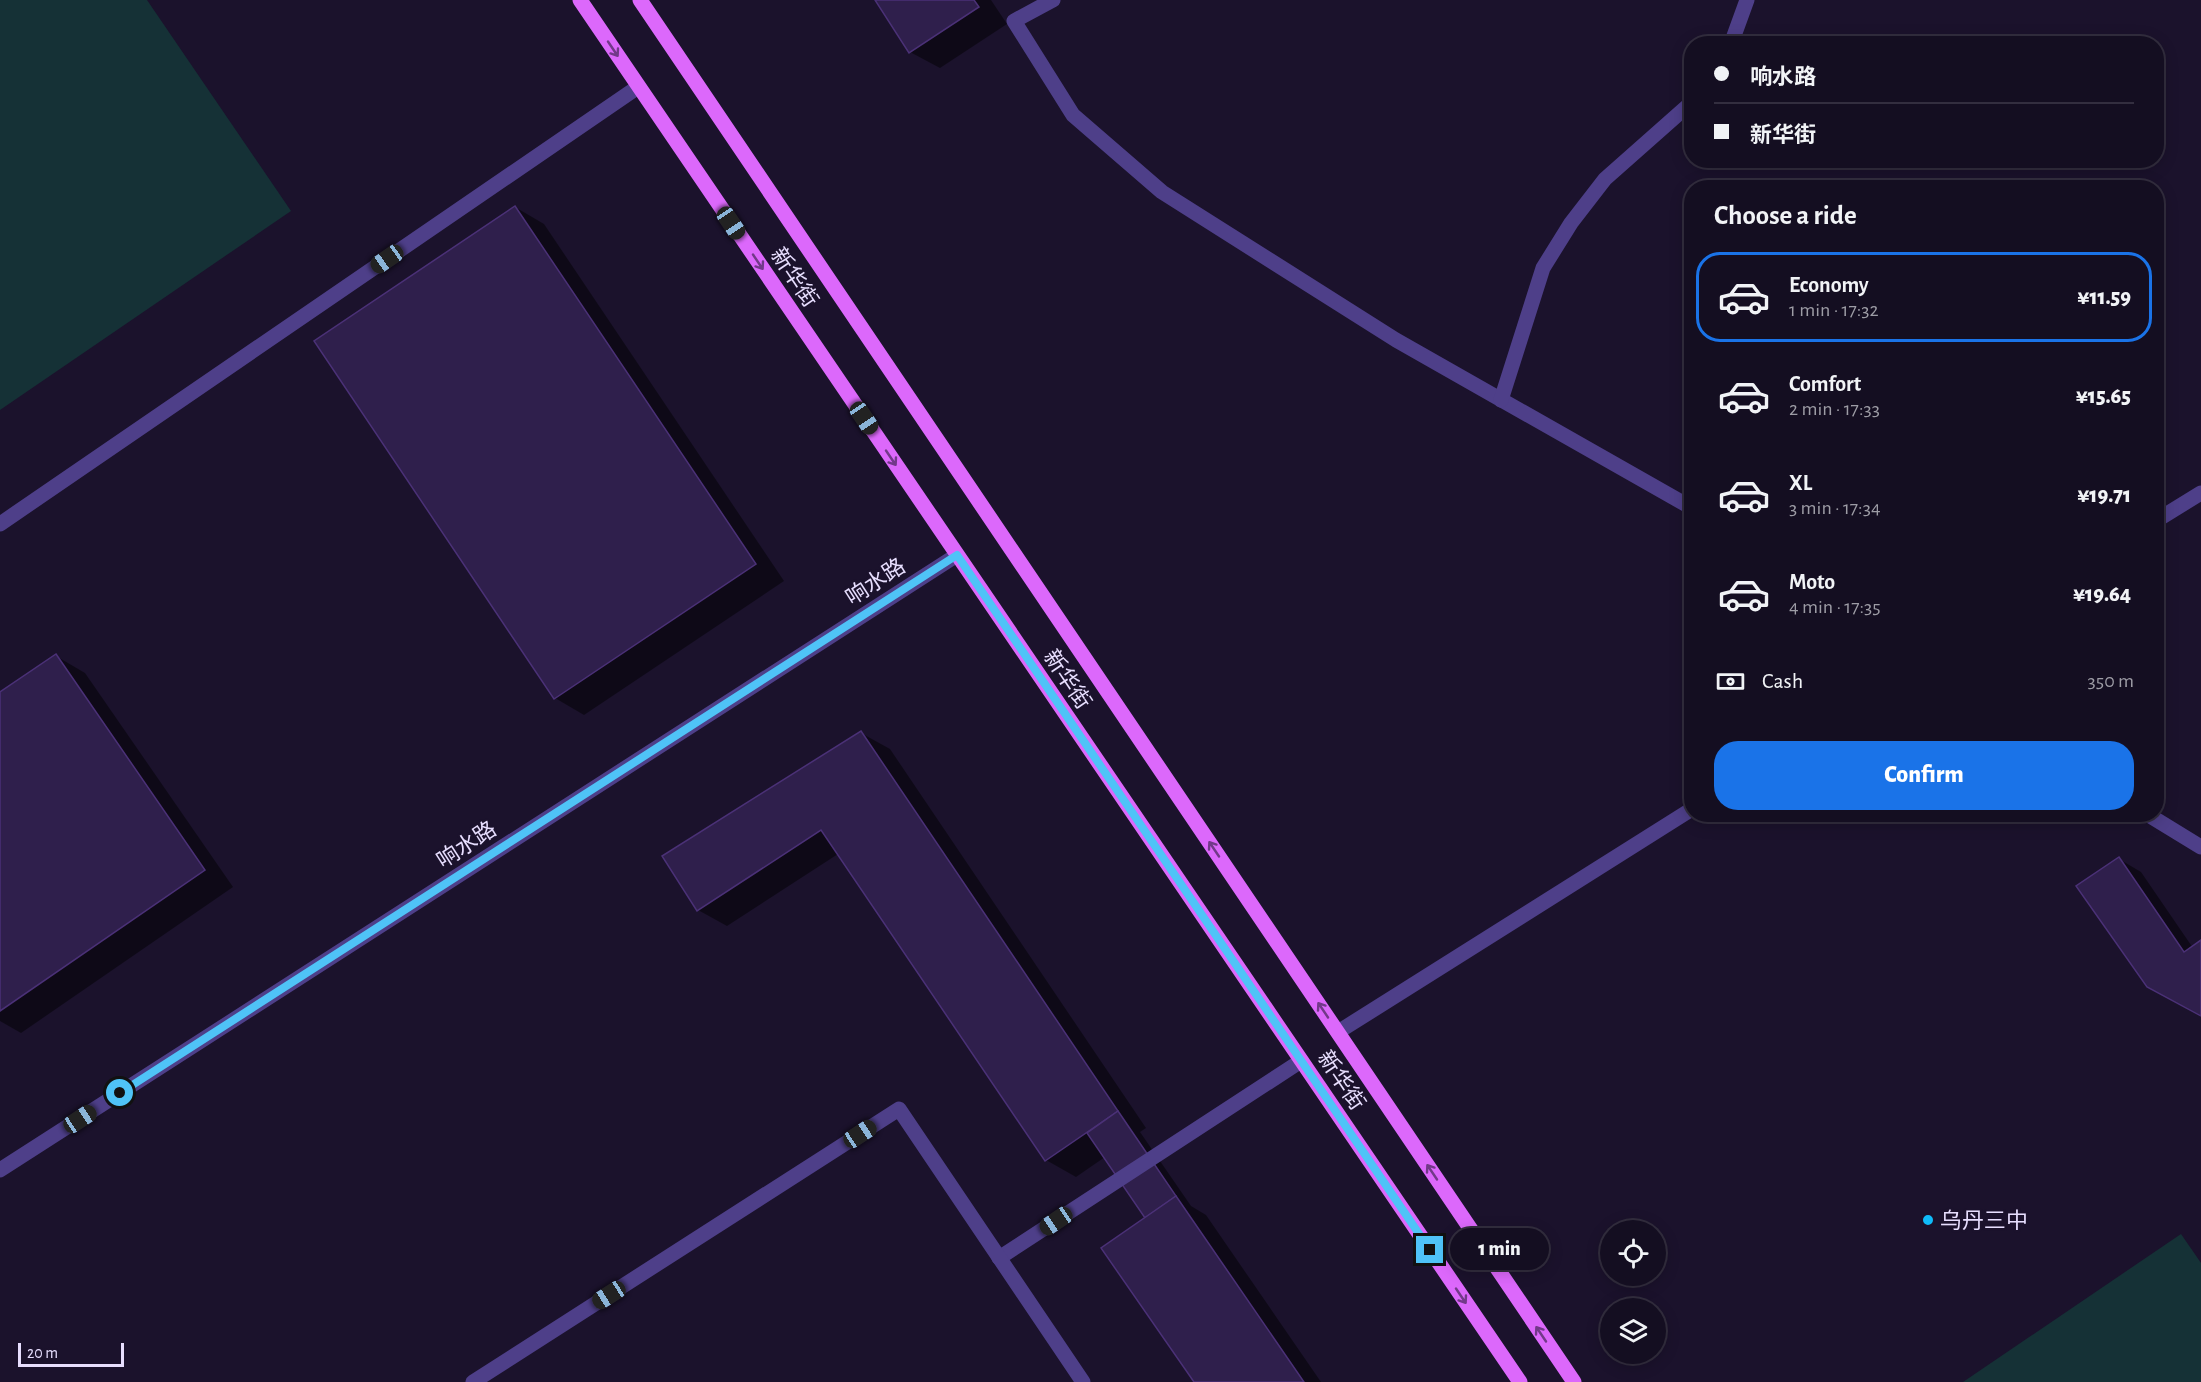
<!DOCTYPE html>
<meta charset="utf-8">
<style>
body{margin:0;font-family:"Alegreya Sans","Noto Sans SC",sans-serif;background:#211c2e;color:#f1f3f6;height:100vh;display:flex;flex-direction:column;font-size:22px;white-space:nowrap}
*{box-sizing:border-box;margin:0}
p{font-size:20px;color:#9d9ca5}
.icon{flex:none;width:33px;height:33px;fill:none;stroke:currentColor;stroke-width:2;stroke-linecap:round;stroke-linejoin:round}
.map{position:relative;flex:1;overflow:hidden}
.details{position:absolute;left:1684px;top:180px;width:480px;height:642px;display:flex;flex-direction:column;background:#140e21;border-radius:24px;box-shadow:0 3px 15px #0003,0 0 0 2px #332e3f}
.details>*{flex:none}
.top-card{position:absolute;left:1684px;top:36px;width:480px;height:132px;border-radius:24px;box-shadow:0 3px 15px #0003,0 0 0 2px #332e3f;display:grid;align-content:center;height:132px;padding:0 30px;background:#140e21}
.fabs{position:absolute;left:1600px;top:1220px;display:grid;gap:12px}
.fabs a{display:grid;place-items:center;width:66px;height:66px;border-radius:50%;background:#140e21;box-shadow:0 3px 15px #0003,0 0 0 2px #332e3f;font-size:30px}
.scale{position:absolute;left:18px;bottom:15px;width:106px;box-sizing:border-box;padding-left:6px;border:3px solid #e7defe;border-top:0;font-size:16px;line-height:21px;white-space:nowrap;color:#e7defe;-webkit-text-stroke:4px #1b122c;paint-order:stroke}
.end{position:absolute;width:27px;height:27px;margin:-14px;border:8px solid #4fc3f7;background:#111;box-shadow:0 0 0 3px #111}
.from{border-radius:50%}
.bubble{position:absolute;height:42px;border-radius:21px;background:#140e21;box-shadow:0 3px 15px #0003,0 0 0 2px #332e3f;font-size:20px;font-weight:800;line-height:42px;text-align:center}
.car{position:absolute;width:18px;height:36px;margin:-18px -9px;border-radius:8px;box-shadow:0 0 4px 2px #0007;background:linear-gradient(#222 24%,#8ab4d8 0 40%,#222 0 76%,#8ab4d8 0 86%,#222 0)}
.top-card b{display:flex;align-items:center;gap:21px;height:57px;font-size:22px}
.top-card b+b{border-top:2px solid #332e3f}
.top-card i{width:15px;height:15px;background:#f1f3f6}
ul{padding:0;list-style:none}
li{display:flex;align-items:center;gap:18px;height:90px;margin:0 12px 9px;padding:0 18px;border:3px solid transparent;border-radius:24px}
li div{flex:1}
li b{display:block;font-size:22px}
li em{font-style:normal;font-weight:800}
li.active{border-color:#1a73e8}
li>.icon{width:54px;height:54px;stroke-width:1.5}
h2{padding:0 30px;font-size:27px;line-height:72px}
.pay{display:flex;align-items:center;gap:15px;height:66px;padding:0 30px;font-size:22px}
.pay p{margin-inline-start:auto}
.primary-button{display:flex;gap:12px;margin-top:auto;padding:12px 30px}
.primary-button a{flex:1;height:69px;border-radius:24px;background:#1a73e8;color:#fff;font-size:24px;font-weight:800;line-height:69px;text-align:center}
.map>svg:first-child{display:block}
.green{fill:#153136}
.shadow{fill:#0007}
.building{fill:#2f1f4c;stroke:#4b3177;stroke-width:1.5}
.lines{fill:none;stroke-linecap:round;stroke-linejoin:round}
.minor{stroke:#4e3f89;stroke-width:15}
.major{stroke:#dc68fb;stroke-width:15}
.oneway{stroke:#723989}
.route{stroke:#4fc3f7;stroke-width:8}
.poi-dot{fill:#0fbbf9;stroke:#1b122c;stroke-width:2}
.labels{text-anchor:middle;stroke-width:5;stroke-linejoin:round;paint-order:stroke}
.street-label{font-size:22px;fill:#e7defe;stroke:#1b122c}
.poi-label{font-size:22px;fill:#e7defe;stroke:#1b122c;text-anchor:start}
</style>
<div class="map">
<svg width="2201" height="1382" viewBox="0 0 2201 1382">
<rect width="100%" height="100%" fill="#1b122c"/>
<!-- green -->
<g class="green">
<path d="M0,0H147L291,211L0,410Z"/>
<path d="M2181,1234L2201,1263V1382H1963Z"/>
</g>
<!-- shadow -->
<g class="shadow">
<path d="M876,0H991L1007,24L940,68L910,52Z"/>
<path d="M515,207L544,224L784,581L584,715L555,698L316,342Z"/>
<path d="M56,656L85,673L233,887L21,1033L0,1021V694Z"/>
<path d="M861,733L890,749L1146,1128L1140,1132L1191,1206L1206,1215L1321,1382H1196L1147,1218L1105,1157L1076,1177L1046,1160L838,854L727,926L698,910Z"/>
<path d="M2119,859L2141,872L2193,948L2201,942V1015Z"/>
</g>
<!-- building -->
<g class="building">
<path d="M875,0H974L979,7L909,53Z"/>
<path d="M515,206L756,564L554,699L314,341Z"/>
<path d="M56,654L205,870L0,1011V692Z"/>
<path d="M861,731L1118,1111L1045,1161L821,830L697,911L662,856Z"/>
<path d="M2119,857L2184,952L2201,940V1016L2147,987L2076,886Z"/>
<path d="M1118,1111L1176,1196L1145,1218L1087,1133Z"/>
<path d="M1176,1196L1304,1382H1194L1101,1248Z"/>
</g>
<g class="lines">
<!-- minor -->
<g class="minor">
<path d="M1053,0L1014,21L1073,115L1162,192L1396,340L1692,508"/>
<path d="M1731,44L1747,0"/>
<path d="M1501,400L1543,268L1571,223L1605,179L1692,102"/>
<path d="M2157,520L2201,493"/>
<path d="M0,524L638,87"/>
<path d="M2147,814L2201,847"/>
<path d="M1338,1032L1692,809"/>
<path d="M0,1170L957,555"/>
<path d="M999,1258L1301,1061"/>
<path d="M473,1382L899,1109L1083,1382"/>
</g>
<!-- major -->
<g class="major">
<path d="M580,0L1520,1382"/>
<path d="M640,0L1574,1382"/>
</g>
</g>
<!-- one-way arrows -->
<defs><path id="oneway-shaft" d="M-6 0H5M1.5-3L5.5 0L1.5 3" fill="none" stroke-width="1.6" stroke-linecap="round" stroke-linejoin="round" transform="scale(1.5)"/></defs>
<g class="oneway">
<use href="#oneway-shaft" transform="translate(613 49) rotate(56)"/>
<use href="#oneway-shaft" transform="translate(758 262) rotate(56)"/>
<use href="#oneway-shaft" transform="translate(891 458) rotate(56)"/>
<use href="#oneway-shaft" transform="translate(1214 849) rotate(-124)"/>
<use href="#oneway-shaft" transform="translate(1323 1010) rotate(-124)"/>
<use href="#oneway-shaft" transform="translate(1432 1172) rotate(-124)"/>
<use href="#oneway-shaft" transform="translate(1461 1296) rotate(56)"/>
<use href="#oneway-shaft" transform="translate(1541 1334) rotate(-124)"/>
</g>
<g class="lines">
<!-- route -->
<path class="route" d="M120,1093L957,555L1430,1250"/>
</g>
<!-- markers -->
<circle class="poi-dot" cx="1928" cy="1220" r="6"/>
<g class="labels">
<!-- street labels -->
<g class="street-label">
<text transform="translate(795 277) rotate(56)" y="8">新华街</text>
<text transform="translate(875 581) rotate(-33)" y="8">响水路</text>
<text transform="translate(1068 679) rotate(56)" y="8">新华街</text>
<text transform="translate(466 844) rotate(-33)" y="8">响水路</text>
<text transform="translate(1342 1080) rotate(56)" y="8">新华街</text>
</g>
<!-- poi labels -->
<g class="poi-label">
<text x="1940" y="1228">乌丹三中</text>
</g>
</g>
</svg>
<div class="fabs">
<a><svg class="icon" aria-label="locate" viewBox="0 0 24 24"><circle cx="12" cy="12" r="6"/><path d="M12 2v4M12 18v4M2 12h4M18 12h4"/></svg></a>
<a><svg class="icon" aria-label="layers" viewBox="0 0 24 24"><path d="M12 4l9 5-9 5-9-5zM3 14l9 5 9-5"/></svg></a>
</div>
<div class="scale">20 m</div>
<i class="end from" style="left:120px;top:1093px"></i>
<i class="end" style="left:1430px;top:1250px"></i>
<div class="bubble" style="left:1450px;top:1228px;width:99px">1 min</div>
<i class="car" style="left:731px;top:223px;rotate:146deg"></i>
<i class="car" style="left:387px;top:259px;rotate:235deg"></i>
<i class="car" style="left:864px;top:418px;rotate:146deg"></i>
<i class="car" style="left:80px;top:1119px;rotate:57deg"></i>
<i class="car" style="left:860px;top:1134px;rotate:57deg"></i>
<i class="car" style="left:1056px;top:1221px;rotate:236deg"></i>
<i class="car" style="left:609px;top:1295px;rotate:238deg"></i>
<div class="top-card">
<b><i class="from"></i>响水路</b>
<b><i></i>新华街</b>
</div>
<section class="details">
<h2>Choose a ride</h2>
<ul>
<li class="active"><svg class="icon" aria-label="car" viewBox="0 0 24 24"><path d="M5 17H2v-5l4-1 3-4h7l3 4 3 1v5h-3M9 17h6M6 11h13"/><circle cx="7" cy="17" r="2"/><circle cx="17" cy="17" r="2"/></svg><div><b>Economy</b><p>1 min · 17:32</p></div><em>¥11.59</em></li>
<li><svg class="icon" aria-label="car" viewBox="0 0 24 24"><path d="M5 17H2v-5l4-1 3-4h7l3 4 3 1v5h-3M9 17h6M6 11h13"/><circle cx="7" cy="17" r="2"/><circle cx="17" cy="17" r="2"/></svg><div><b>Comfort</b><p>2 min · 17:33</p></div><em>¥15.65</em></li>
<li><svg class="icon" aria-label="car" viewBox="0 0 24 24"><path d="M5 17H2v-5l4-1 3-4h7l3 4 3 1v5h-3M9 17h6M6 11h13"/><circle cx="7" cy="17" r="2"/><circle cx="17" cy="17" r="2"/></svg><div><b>XL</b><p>3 min · 17:34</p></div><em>¥19.71</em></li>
<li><svg class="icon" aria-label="car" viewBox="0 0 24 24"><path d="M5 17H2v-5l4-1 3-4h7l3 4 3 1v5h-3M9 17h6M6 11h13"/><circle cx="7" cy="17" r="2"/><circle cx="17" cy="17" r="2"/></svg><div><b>Moto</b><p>4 min · 17:35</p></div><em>¥19.64</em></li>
</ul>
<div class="pay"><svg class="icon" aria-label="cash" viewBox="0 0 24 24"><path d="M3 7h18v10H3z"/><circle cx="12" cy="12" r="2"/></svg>Cash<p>350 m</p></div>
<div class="primary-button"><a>Confirm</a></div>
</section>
</div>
